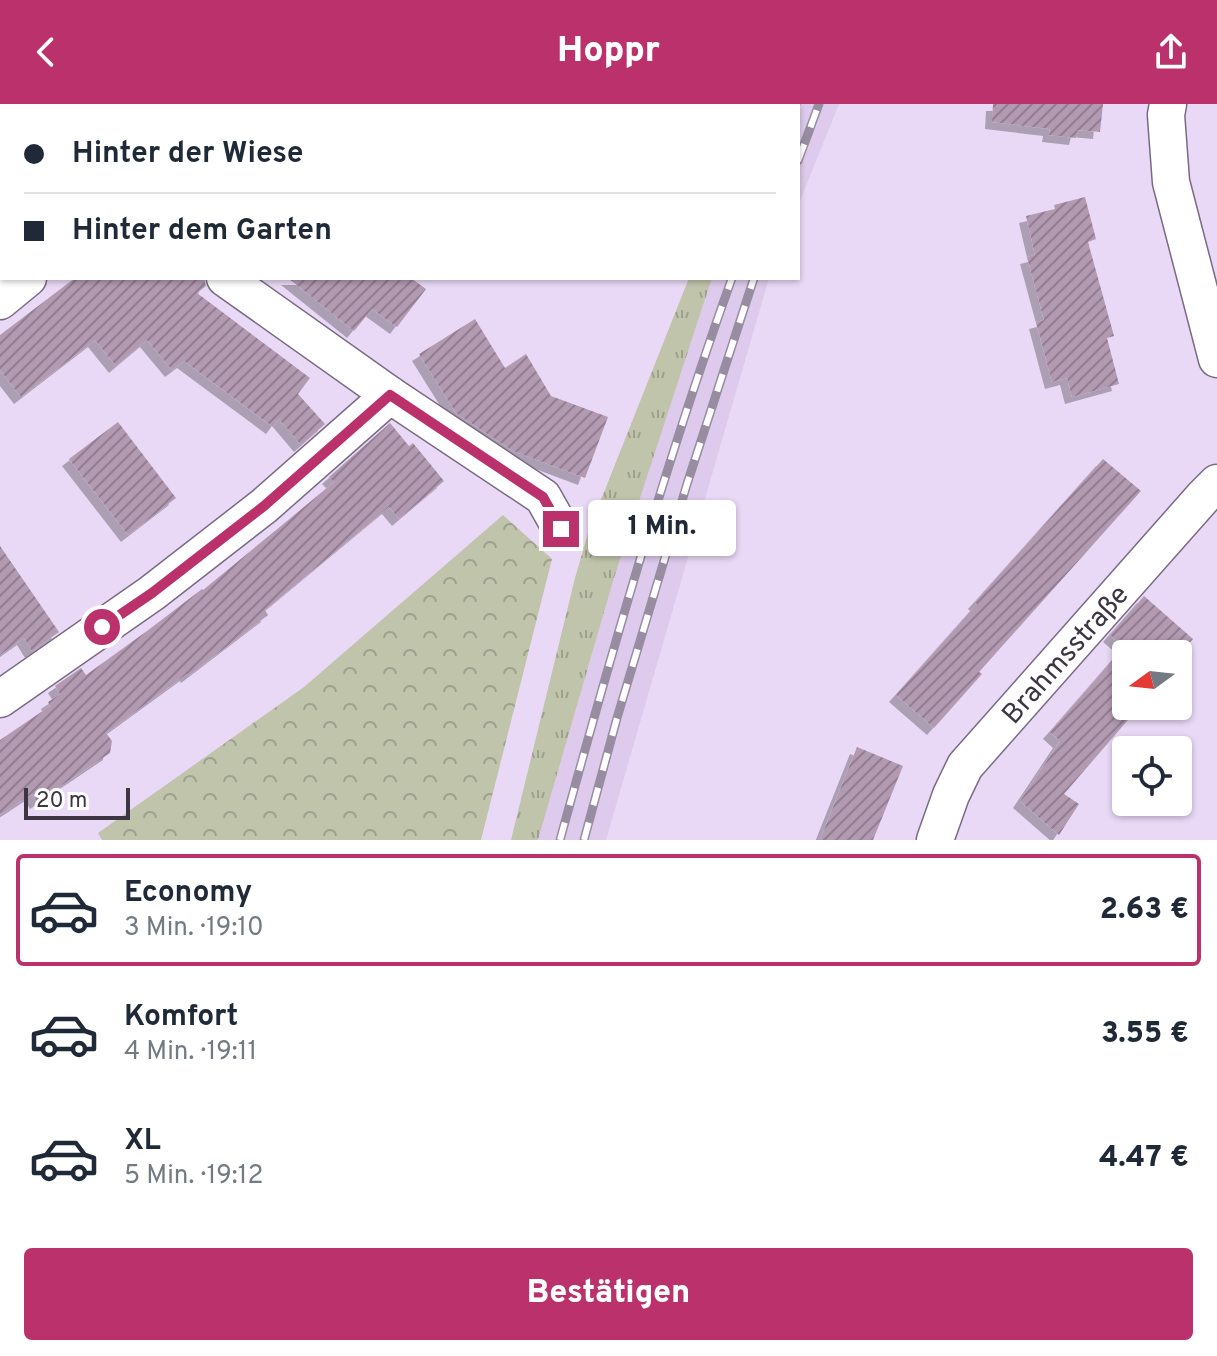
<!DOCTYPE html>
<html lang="de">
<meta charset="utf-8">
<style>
body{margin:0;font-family:Overpass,sans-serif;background:#f6f6f7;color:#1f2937;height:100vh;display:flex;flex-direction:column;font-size:30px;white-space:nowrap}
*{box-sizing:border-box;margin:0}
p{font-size:26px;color:#747a83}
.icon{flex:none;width:44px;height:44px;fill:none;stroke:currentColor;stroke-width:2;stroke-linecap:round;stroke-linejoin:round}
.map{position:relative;height:736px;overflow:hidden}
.panel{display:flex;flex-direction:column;background:#fff;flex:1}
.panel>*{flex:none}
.guide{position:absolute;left:0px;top:0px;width:800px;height:176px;box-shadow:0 2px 6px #0004;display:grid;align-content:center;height:176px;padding:0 24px;background:#fff}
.needle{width:52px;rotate:255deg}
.buttons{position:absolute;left:1112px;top:536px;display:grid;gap:16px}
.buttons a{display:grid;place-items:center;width:80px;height:80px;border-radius:8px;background:#fff;box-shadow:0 2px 6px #0004;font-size:40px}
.scale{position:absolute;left:24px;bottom:20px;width:106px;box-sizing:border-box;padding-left:8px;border:4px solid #3d3642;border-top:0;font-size:22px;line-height:28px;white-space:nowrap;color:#3d3642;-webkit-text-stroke:6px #fff;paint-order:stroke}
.end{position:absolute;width:36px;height:36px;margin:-18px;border:10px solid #bb316b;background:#fff;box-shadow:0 0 0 4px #fff}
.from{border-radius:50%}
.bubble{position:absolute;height:56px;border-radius:8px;background:#fff;box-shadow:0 2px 6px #0004;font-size:26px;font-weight:800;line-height:56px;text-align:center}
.guide b{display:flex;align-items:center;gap:28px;height:76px;font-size:30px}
.guide b+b{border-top:2px solid #e0e1e3}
.guide i{width:20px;height:20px;background:#1f2937}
ul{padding:14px 0 0;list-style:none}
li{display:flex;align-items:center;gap:24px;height:112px;margin:0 16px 12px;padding:0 8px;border:4px solid transparent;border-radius:8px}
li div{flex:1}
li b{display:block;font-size:30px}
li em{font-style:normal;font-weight:800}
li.on{border-color:#bb316b}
li>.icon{width:72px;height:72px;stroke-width:1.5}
.primary-button{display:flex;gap:16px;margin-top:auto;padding:16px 24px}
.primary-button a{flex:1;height:92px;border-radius:8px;background:#bb316b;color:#fff;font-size:32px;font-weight:800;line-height:92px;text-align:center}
header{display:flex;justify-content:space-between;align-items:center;height:104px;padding:0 24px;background:#bb316b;color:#fff;font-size:36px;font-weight:800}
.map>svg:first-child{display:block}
.built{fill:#ddcaec}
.grass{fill:url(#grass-tufts)}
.forest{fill:url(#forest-crowns)}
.building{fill:url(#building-hatch);filter:url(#shadow)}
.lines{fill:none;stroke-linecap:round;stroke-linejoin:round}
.service-casing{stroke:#7a6b84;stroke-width:21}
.minor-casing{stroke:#7a6b84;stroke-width:39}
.service{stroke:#fff;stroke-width:18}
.minor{stroke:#fff;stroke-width:36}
.rail-casing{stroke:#988ca1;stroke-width:9}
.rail{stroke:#fff;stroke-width:6;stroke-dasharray:18;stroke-linecap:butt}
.route{stroke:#bb316b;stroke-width:10}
.labels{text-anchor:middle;stroke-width:7;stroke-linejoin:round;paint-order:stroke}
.street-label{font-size:28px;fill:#3d3642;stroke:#fff}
</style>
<header><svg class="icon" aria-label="back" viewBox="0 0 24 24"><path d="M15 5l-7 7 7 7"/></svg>Hoppr<svg class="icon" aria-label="share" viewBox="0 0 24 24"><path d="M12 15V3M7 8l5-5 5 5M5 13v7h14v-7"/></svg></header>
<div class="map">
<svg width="1217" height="736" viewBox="0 0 1217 736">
<defs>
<pattern id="grass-tufts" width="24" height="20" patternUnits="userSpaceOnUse" patternTransform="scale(2)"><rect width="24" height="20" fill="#c0c4ab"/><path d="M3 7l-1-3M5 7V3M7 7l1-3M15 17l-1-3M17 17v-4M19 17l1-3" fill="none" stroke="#9da08d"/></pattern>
<pattern id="forest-crowns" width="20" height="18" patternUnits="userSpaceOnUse" patternTransform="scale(2)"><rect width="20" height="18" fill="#c0c4ab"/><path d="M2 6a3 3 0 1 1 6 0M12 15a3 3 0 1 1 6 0" fill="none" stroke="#9da08d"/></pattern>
<pattern id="building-hatch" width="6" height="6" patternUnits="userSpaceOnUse" patternTransform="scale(2)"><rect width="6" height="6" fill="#b29ab1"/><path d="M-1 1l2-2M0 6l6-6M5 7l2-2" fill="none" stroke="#927e92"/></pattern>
<filter id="shadow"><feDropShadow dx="-7" dy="7" stdDeviation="0" flood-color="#0004"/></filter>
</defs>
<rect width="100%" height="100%" fill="#ead9f6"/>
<!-- built -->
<g class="built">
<path d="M773,0H839L798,102V2H772Z"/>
<path d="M712,174H769L606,736H538L614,474Z"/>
</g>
<!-- grass -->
<g class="grass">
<path d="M491,0H773L772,2H489Z"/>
<path d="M689,174H712L614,474L538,736H511L575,474L589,426Z"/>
</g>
<!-- forest -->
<path class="forest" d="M503,411L552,455L481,736H102L98,729L304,583Z"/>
<!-- building -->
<g class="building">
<path d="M993,0H1103L1100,28L1078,26L1076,34L1049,31L1050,25L992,18Z"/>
<path d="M1085,93L1096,135L1088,138L1114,232L1107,234L1119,280L1072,293L1067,274L1052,278L1036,218L1044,216L1027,153L1035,151L1026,112L1055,105L1054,101Z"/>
<path d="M75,174H204L206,182L197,189L310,274L298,290L325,320L301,341L279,315L273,323L184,257L172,266L147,236L116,262L95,236L21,293L0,266V231Z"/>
<path d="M288,174H411L426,185L397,223L372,205L354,227Z"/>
<path d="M475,215L505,264L526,250L551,292L608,313L585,374L513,347L456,309L419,250Z"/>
<path d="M118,318L176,394L128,431L69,355Z"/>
<path d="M390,319L409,342L413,339L444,377L399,415L389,403L265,506L268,511L188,572L187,570L106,629L112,637L110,649L37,698L32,690L0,711V636L50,602L48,598L60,590L55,582L81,564L86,571L147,527L202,485L203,486L287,417L334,378L329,373Z"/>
<path d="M1103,355L1141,387L979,568L982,570L934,624L896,591L977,500L975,498Z"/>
<path d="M0,442L59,528L32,547L24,534L0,551Z"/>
<path d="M1144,492L1193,535L1178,552V550H1126V602H1140L1064,690L1079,700L1059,731L1020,697L1060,637L1050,628L1124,543L1110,531Z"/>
<path d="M857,643L903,662L873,736H820Z"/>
</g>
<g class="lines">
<defs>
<path id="service" d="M238,2L240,0"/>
<g id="minor">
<path d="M19,0L21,2"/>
<path d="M1168,0L1166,11L1171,78L1217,255"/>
<path d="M225,174L390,291L543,393L561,425"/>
<path d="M0,197L28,174"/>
<path d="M0,595L152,489L264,402L390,291"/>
<path id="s1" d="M935,736L951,691L965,662L1204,392L1217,379"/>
</g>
</defs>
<!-- service casing -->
<use href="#service" class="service-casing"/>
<!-- minor casing -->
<use href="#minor" class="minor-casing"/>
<!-- service -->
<use href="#service" class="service"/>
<!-- minor -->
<use href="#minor" class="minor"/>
<defs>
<g id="rail">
<path d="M795,2L796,0"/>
<path d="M798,57L819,0"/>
<path d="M560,736C612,547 666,358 732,174"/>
<path d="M584,736L617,614L687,380L754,174"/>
</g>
</defs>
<!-- rail casing -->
<use href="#rail" class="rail-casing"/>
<!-- rail -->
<use href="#rail" class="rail"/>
</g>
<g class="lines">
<!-- route -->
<path class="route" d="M102,523L152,489L264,402L390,291L543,393L561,425"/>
</g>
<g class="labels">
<!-- street labels -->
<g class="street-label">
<text dy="10" stroke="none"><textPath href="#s1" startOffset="230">Brahmsstraße</textPath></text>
</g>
</g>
</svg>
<div class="buttons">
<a><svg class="needle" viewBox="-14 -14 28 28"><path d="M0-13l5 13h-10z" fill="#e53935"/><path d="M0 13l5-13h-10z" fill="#747a83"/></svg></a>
<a><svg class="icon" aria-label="locate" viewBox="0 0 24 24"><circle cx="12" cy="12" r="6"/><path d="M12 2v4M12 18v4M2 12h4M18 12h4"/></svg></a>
</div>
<div class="scale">20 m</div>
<i class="end from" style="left:102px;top:523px"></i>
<i class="end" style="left:561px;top:425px"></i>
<div class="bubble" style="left:588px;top:396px;width:148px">1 Min.</div>
<div class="guide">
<b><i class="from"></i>Hinter der Wiese</b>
<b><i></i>Hinter dem Garten</b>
</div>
</div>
<section class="panel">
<ul>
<li class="on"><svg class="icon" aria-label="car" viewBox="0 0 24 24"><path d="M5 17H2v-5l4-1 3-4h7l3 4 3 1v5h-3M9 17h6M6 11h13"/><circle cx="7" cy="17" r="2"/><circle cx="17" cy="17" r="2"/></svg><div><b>Economy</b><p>3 Min. · 19:10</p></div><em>2.63 €</em></li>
<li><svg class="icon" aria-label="car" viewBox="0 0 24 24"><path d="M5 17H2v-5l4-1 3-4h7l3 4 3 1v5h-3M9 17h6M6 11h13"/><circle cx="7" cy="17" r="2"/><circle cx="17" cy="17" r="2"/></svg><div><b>Komfort</b><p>4 Min. · 19:11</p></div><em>3.55 €</em></li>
<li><svg class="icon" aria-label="car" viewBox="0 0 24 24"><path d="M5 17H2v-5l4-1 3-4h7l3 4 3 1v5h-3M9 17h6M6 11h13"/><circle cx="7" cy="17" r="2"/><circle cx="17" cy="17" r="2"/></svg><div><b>XL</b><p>5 Min. · 19:12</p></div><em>4.47 €</em></li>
</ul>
<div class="primary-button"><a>Bestätigen</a></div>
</section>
